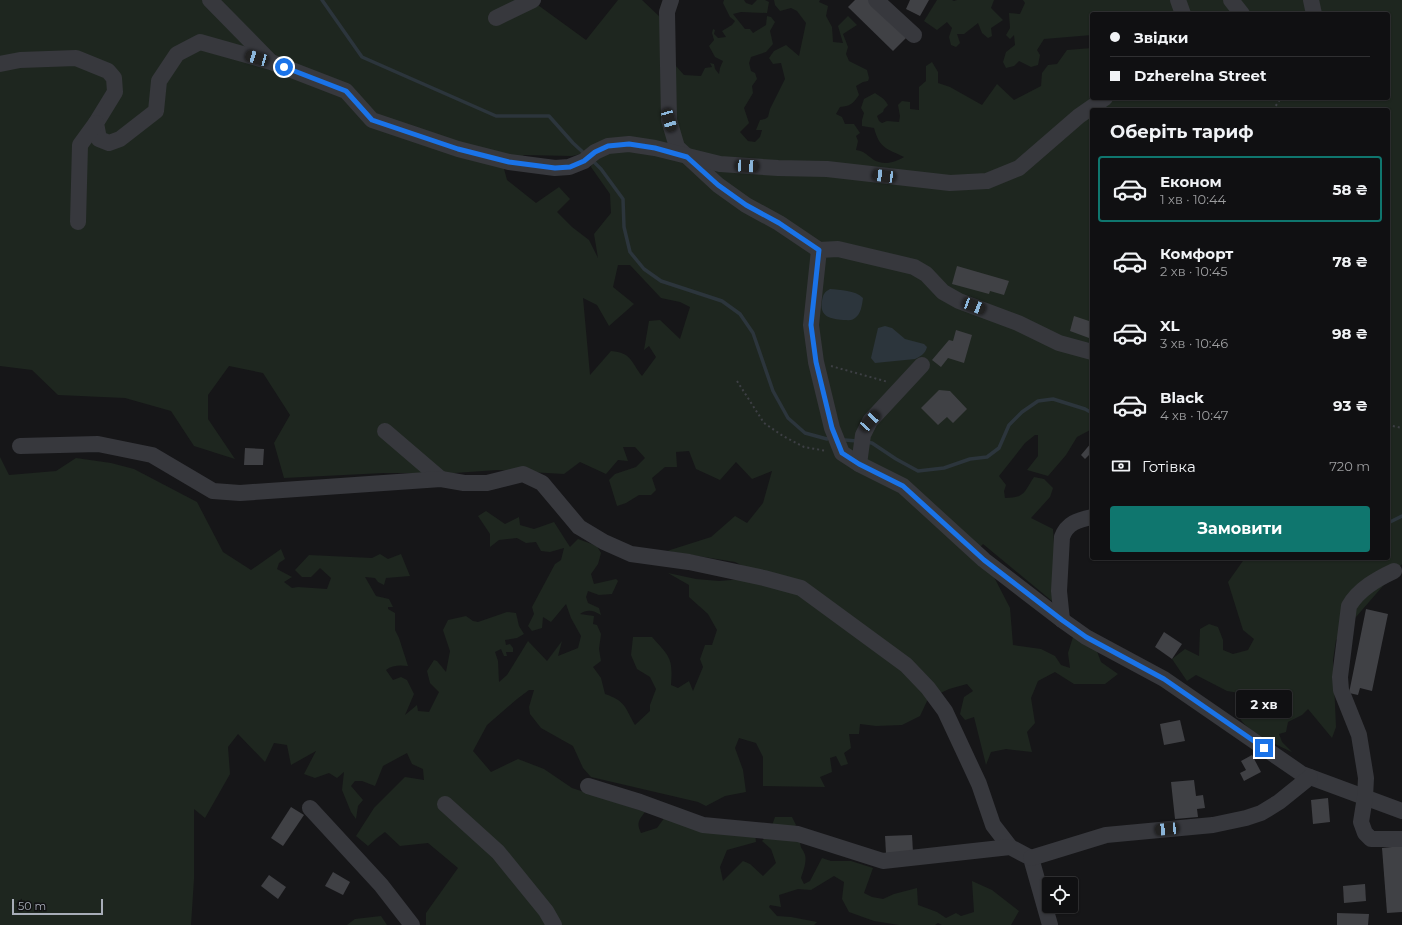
<!DOCTYPE html>
<html lang="uk">
<meta charset="utf-8">
<style>
body{margin:0;font-family:Montserrat,sans-serif;background:#19191b;color:#f1f3f6;height:100vh;display:flex;flex-direction:column;font-size:15px;white-space:nowrap}
*{box-sizing:border-box;margin:0}
p{font-size:13px;color:#9c9d9f}
.icon{flex:none;width:22px;height:22px;fill:none;stroke:currentColor;stroke-width:2;stroke-linecap:round;stroke-linejoin:round}
.map{position:relative;flex:1;overflow:hidden}
.sheet{position:absolute;left:1090px;top:108px;width:300px;height:452px;display:flex;flex-direction:column;background:#101012;border-radius:4px;box-shadow:0 1px 3px #0004,0 0 0 1px #303032}
.sheet>*{flex:none}
.hud{position:absolute;left:1090px;top:12px;width:300px;height:88px;border-radius:4px;box-shadow:0 1px 3px #0004,0 0 0 1px #303032;display:grid;align-content:center;height:88px;padding:0 20px;background:#101012}
.tools{position:absolute;left:1042px;top:877px;display:grid;gap:8px}
.tools a{display:grid;place-items:center;width:36px;height:36px;border-radius:4px;background:#101012;box-shadow:0 1px 3px #0004,0 0 0 1px #303032;font-size:20px}
.scale{position:absolute;left:12px;bottom:10px;width:91px;box-sizing:border-box;padding-left:4px;border:2px solid #a8adb8;border-top:0;font-size:11px;line-height:14px;white-space:nowrap;color:#a8adb8;-webkit-text-stroke:3px #111113;paint-order:stroke}
.end{position:absolute;width:18px;height:18px;margin:-9px;border:5px solid #1a73e8;background:#fff;box-shadow:0 0 0 2px #fff}
.from{border-radius:50%}
.bubble{position:absolute;height:28px;border-radius:4px;background:#101012;box-shadow:0 1px 3px #0004,0 0 0 1px #303032;font-size:13px;font-weight:700;line-height:28px;text-align:center}
.car{position:absolute;width:12px;height:24px;margin:-12px -6px;border-radius:5px;box-shadow:0 0 3px 1px #0007;background:linear-gradient(#222 24%,#8ab4d8 0 40%,#222 0 76%,#8ab4d8 0 86%,#222 0)}
.hud b{display:flex;align-items:center;gap:14px;height:38px;font-size:15px}
.hud b+b{border-top:1px solid #303032}
.hud i{width:10px;height:10px;background:#f1f3f6}
ul{padding:0;list-style:none}
li{display:flex;align-items:center;gap:12px;height:66px;margin:0 8px 6px;padding:0 12px;border:2px solid transparent;border-radius:4px}
li div{flex:1}
li b{display:block;font-size:15px}
li em{font-style:normal;font-weight:700}
li.current{border-color:#0f766e}
li>.icon{width:36px;height:36px;stroke-width:1.5}
h2{padding:0 20px;font-size:18px;line-height:48px}
.pay{display:flex;align-items:center;gap:10px;height:44px;padding:0 20px;font-size:15px}
.pay p{margin-inline-start:auto}
.action{display:flex;gap:8px;margin-top:auto;padding:8px 20px}
.action a{flex:1;height:46px;border-radius:4px;background:#0f766e;color:#fff;font-size:16px;font-weight:700;line-height:46px;text-align:center}
.map>svg:first-child{display:block}
.green{fill:#1e261f;fill-rule:evenodd}
.water{fill:#2c353c}
.lines{fill:none;stroke-linecap:round;stroke-linejoin:round}
.stream{stroke:#2c353c;stroke-width:3.5}
.building{fill:#404145}
.path{stroke:#3d3f44;stroke-width:2;stroke-dasharray:2 3;stroke-linecap:butt}
.minor{stroke:#37383d;stroke-width:16}
.route{stroke:#1a73e8;stroke-width:5}
</style>
<div class="map">
<svg width="1402" height="925" viewBox="0 0 1402 925">
<rect width="100%" height="100%" fill="#161618"/>
<!-- green -->
<g class="green">
<path d="M0,0H531L586,40L618,0H642L661,18L660,66H676L684,75L701,76L705,68L712,67L710,63L714,64L715,69L719,74L720,68L723,61L715,57L709,46L714,40L712,33L713,29L715,30L714,34L718,38L726,37L722,31L732,25L735,21L730,17L723,3L724,0H744L746,3L752,5L757,0H765L769,2L767,13L741,12L733,14L745,29H750L753,33L766,25L767,16L771,17L775,22L770,31L773,44L766,52L751,57L749,63L751,71L755,73L757,79L752,86L753,93L744,108L749,123L740,132L748,141L755,142L760,137L762,130H756L760,120L765,119L768,117L770,109L785,79L781,63L773,64L769,58L774,51L786,45L799,56L806,23L797,11L791,8L780,11L775,5L774,0H820L819,2L828,6L826,16L832,27L833,42L843,43L838,26L848,16L857,25L843,34L848,47L846,54L849,61L867,70L869,78L868,81L863,82L856,86L859,95C853,104 850,106 840,107L836,114L842,117L845,124H854L860,133L856,136L858,141L856,150C867,151 870,160 879,162C887,165 897,161 904,157C886,148 880,149 874,128L862,126V120L864,113L861,108L864,99L875,93C881,97 885,99 888,105L884,109L883,112L877,116L879,121L882,123L887,121L899,122L900,116L898,105L902,101L910,102V109L919,110V87L926,81V66L932,62L938,72V83L950,87L982,105L997,84L1014,100L1041,86L1042,73L1048,65L1057,64L1067,50L1092,48V98H1388V14H1092V35L1044,39L1037,50L1040,55L1038,65L1031,67L1019,61L1014,66L1006,68L1003,62L1006,52L1015,45L1014,35L1010,39L1006,35L1010,28L1009,13L1020,14L1025,3L1023,0H1402V564L1336,640L1333,660L1336,727L1332,738L1308,709L1302,715L1288,722L1286,732L1279,734L1282,742L1292,752C1281,747 1240,728 1239,715C1239,713 1240,709 1241,706L1247,701L1245,694L1227,691L1196,675L1187,681L1172,659L1185,649L1199,656L1200,629L1209,624L1218,627L1223,640V650L1233,654L1248,650L1254,639L1243,630L1228,582L1245,558H1388V110H1092V429L1077,437L1066,455L1048,476L1027,470L1038,456V435H1035L1025,443L999,476L1006,485L1004,491L1005,498C1025,498 1024,492 1034,477L1044,479L1053,488L1050,497L1031,518L1053,529L1058,606L983,544L979,548L1010,608L1013,645L1041,649L1055,656L1061,665L1070,668L1068,653L1073,637L1095,646L1101,662L1118,674L1105,684H1074L1055,672L1038,681L1031,698L1035,723L1027,732L1032,752L1006,749L991,752L986,765L974,717L965,720L960,714L964,697L973,691L967,684L949,689L928,699L920,716L902,725L876,726L860,724L859,734H849L851,748L844,753L848,764L841,766L836,756L830,758L832,772L820,777L825,787L763,786V757L756,743L739,738L735,748L743,770L746,792L725,796L706,806L698,802L591,777L583,768L573,746L541,728L530,714L529,707L534,690H529L517,699L487,725L473,751L491,772L518,759L544,769L572,788L645,812C639,820 636,823 641,833L657,828L665,817L755,833L756,842L727,850L720,867L723,881L743,861L750,864L763,876L776,863L771,849L762,841L769,834L775,817H792L796,825L788,833L800,840C800,850 803,848 805,855C807,862 803,871 801,878L804,884L810,881L822,858L831,861H851L873,868L864,893L872,897L883,899L894,894L917,888L918,905L937,912L946,918L956,913L961,916L974,912L972,881L992,890L1019,911L1011,925H942L938,923L935,925H899L874,921L849,912L842,899L844,882L834,876L811,890L798,889L779,895L781,907L770,905L769,907L777,916L791,917L817,922L814,925H426V913L458,868L428,843L400,846L385,832L377,838L368,846L356,836L374,808L405,777L424,780L423,769L412,764L407,753L383,766L375,786L362,781H355L351,786L363,800L358,806L356,819L351,812L342,790L344,772L337,778L329,773L315,778L304,774L316,751L291,765L287,745L274,743L265,762L238,734L228,747L230,774L205,818L194,809V879L191,925H0V457L9,475L56,471L76,458L111,463L134,469L197,502L223,552L251,570L281,549L285,559L279,563L277,569L292,577L284,582L292,588L298,587L327,589L331,578L320,568L311,577H302L295,570L309,555L372,558L380,554L388,559L401,554L410,576L386,578L384,585L378,582L375,578L365,577L376,596L389,599L393,607H388V609L395,613V630L399,638L408,666C400,665 392,665 386,670L393,680L401,677L407,680L414,694L405,715L417,705L418,711L429,712L439,692L430,683L427,671L434,660L437,661L446,672L450,651L443,630L448,620L466,616L473,621L478,622L507,612L516,613L519,626L524,634L517,638L505,640L506,645L510,644L513,648V652H506L507,656H504L501,649L495,652L498,661L499,682L507,675L528,641L547,661L562,641L558,656L578,648L581,636L571,618L566,604L551,622L543,617L542,628L532,631L528,626L534,614L532,607L555,564L561,560L564,548L550,552L541,551L536,542L526,543L517,538L499,540L490,547V534L478,516L486,511L505,524L519,517L520,525L534,529L554,522L570,547L578,539L597,546L601,553L598,564L591,574L594,584L616,579L618,581L612,594L599,595L588,591L586,597L588,603L599,608L601,615C593,610 587,609 580,614L594,616L593,624L597,625L601,634L599,649L601,661L593,667L601,678L605,694C626,701 625,708 635,725L650,711V705L656,689L650,677L637,669L631,655L633,637H652C670,657 673,658 671,685L678,688L689,681L693,691L703,667L700,659L705,645H712L717,630L708,614L689,597V585L668,573L696,579L719,581L743,579L751,570L735,562L667,551L711,537L735,516L747,523L763,503L772,471L752,479L736,462L720,480L696,469L689,451L676,452L677,467H665L652,478L656,490L651,495H639L626,503L617,506L609,480L615,474L636,467L645,458L635,447H623L628,461L618,460L606,474L580,462L564,474L497,470L455,473H384L284,478L274,443L290,415L263,373L229,366L208,395V419L235,459L194,446L171,411L125,398L58,395L32,370L0,366ZM624,144L595,152L591,167L610,194L611,213L594,234L598,258L589,240L572,227L557,212L570,199L559,187L536,203L507,180L504,169L524,155L572,156ZM618,265H630L661,298L680,302L690,307L680,339L660,320L649,321L644,350L649,346L656,357L642,376C631,362 632,353 611,351L590,375L583,298L597,305L609,326L634,304L613,287Z"/>
<path d="M937,0H952L954,1L957,0H994L991,8L1003,20L991,28L992,36L988,38L982,33L978,23L964,34H957L960,43L956,47L951,45L949,37L952,28L947,22L937,30L924,21Z"/>
<path d="M381,916L387,925H347L355,919Z"/>
</g>
<!-- water -->
<g class="water">
<path d="M830,289C840,290 855,290 863,298C862,305 861,314 855,318C852,321 848,320 843,320C831,319 819,317 822,301C823,295 824,292 830,289Z"/>
<path d="M885,326L892,328L905,339L924,344L927,347C925,354 921,356 915,359L875,363L871,358L878,328Z"/>
</g>
<g class="lines">
<!-- stream -->
<g class="stream">
<path d="M322,0L362,57L496,116H549L573,143L586,155"/>
<path d="M592,160L601,169L623,199L624,227L630,252L644,269L661,281L722,301L740,314L753,333L773,391L788,418L805,433L827,439"/>
<path d="M845,440L857,441"/>
<path d="M866,442L872,443L896,459L918,471L944,468L970,459L987,457L999,448L1009,425L1022,412L1038,401L1053,399L1085,409L1092,413"/>
<path d="M1388,523L1402,516"/>
</g>
</g>
<!-- building -->
<g class="building">
<path d="M855,0H869L907,37L893,51L848,7Z"/>
<path d="M910,0H929L920,16L906,9Z"/>
<path d="M957,266L1009,281L1004,295L990,291L989,294L952,284Z"/>
<path d="M1074,316L1092,322V328L1089,338L1070,331Z"/>
<path d="M956,330L972,335L964,363L948,358L941,367L932,360L949,340L953,341Z"/>
<path d="M939,390L950,391L967,409L953,423L947,417L938,425L921,408Z"/>
<path d="M1092,442V457L1089,455L1085,459L1081,455Z"/>
<path d="M245,448L264,449L263,465H244Z"/>
<path d="M1366,609L1388,614L1372,691L1360,688L1358,695L1349,693Z"/>
<path d="M1164,632L1182,644L1172,659L1155,647Z"/>
<path d="M1180,720L1185,741L1164,745L1160,724Z"/>
<path d="M1252,755L1261,772L1244,781L1240,773L1246,770L1241,761Z"/>
<path d="M1194,780L1196,796L1203,795L1205,808L1197,809L1198,817L1175,819L1171,782Z"/>
<path d="M1328,798L1330,822L1313,824L1311,800Z"/>
<path d="M291,807L304,815L283,846L271,838Z"/>
<path d="M912,835L913,852L886,853L885,836Z"/>
<path d="M1402,846V912L1387,913L1382,848Z"/>
<path d="M333,872L350,882L343,895L325,886Z"/>
<path d="M269,875L286,887L278,899L261,886Z"/>
<path d="M1365,884L1366,901L1344,903L1343,886Z"/>
<path d="M1337,913L1369,914L1368,925H1337Z"/>
</g>
<g class="lines">
<!-- path -->
<g class="path">
<path d="M1273,110L1281,98"/>
<path d="M831,366L888,382"/>
<path d="M737,381L764,423L783,436L804,447L827,451"/>
<path d="M1388,425L1402,428"/>
</g>
<!-- minor -->
<g class="minor">
<path d="M210,0L270,61"/>
<path d="M671,0L667,12L669,120L677,147L718,185L746,205L779,223L819,250"/>
<path d="M876,0L914,35"/>
<path d="M1178,0L1183,14"/>
<path d="M1231,0L1242,14"/>
<path d="M1311,0L1314,14"/>
<path d="M496,18L533,0"/>
<path d="M0,64L20,60L76,58L108,71L114,78L115,92L96,123L99,139L109,143L120,139L156,111L159,81L177,54L200,42L271,62L346,91L372,120L458,149L509,162L555,168L569,167L584,161L595,152L608,146L629,144L655,148L720,164L778,168L827,169L950,183L987,181L1019,168L1079,116L1105,98"/>
<path d="M78,222L80,145L96,123"/>
<path d="M1092,352L1059,343L1018,323L959,301L943,292L926,274L914,267L838,249L819,250L811,325L816,362L832,428L842,453L859,464L903,486L984,560L1062,620L1086,637L1164,679L1302,774L1402,811"/>
<path d="M385,431L441,479"/>
<path d="M20,446L98,444L152,455L213,491L240,493L441,479L464,483H487L523,474L542,483L579,527L604,542L631,554L689,562L764,578L801,588L906,665L928,688L945,711L979,784L993,825L1010,847"/>
<path d="M859,464L863,435L870,421L922,365"/>
<path d="M1394,571C1377,579 1359,589 1349,606L1340,677L1341,690L1359,735L1366,778L1365,797L1361,822L1365,833L1371,839H1402"/>
<path d="M1062,620L1059,591L1062,537C1067,523 1078,520 1092,517"/>
<path d="M588,786L640,802L703,825L798,834L883,861L1010,847L1031,858L1050,925"/>
<path d="M445,804L498,852L546,911L554,925"/>
<path d="M310,808L381,885L412,925"/>
<path d="M1031,858L1106,835L1213,825L1246,818L1261,813L1279,802L1310,777"/>
</g>
</g>
<g class="lines">
<!-- route -->
<path class="route" d="M284,67L346,91L372,120L458,149L509,162L555,168L570,167L584,161L595,152L608,146L629,144L655,148L687,157L718,185L746,205L779,223L819,250L811,325L816,362L832,428L842,453L859,464L903,486L984,560L1062,620L1086,637L1164,679L1264,748"/>
</g>
</svg>
<div class="tools">
<a><svg class="icon" aria-label="locate" viewBox="0 0 24 24"><circle cx="12" cy="12" r="6"/><path d="M12 2v4M12 18v4M2 12h4M18 12h4"/></svg></a>
</div>
<div class="scale">50 m</div>
<i class="end from" style="left:284px;top:67px"></i>
<i class="end" style="left:1264px;top:748px"></i>
<div class="bubble" style="left:1236px;top:690px;width:56px">2 хв</div>
<i class="car" style="left:257px;top:58px;rotate:286deg"></i>
<i class="car" style="left:669px;top:120px;rotate:164deg"></i>
<i class="car" style="left:747px;top:166px;rotate:93deg"></i>
<i class="car" style="left:884px;top:176px;rotate:277deg"></i>
<i class="car" style="left:974px;top:306px;rotate:111deg"></i>
<i class="car" style="left:870px;top:421px;rotate:43deg"></i>
<i class="car" style="left:1167px;top:829px;rotate:265deg"></i>
<div class="hud">
<b><i class="from"></i>Звідки</b>
<b><i></i>Dzherelna Street</b>
</div>
<section class="sheet">
<h2>Оберіть тариф</h2>
<ul>
<li class="current"><svg class="icon" aria-label="car" viewBox="0 0 24 24"><path d="M5 17H2v-5l4-1 3-4h7l3 4 3 1v5h-3M9 17h6M6 11h13"/><circle cx="7" cy="17" r="2"/><circle cx="17" cy="17" r="2"/></svg><div><b>Економ</b><p>1 хв · 10:44</p></div><em>58 ₴</em></li>
<li><svg class="icon" aria-label="car" viewBox="0 0 24 24"><path d="M5 17H2v-5l4-1 3-4h7l3 4 3 1v5h-3M9 17h6M6 11h13"/><circle cx="7" cy="17" r="2"/><circle cx="17" cy="17" r="2"/></svg><div><b>Комфорт</b><p>2 хв · 10:45</p></div><em>78 ₴</em></li>
<li><svg class="icon" aria-label="car" viewBox="0 0 24 24"><path d="M5 17H2v-5l4-1 3-4h7l3 4 3 1v5h-3M9 17h6M6 11h13"/><circle cx="7" cy="17" r="2"/><circle cx="17" cy="17" r="2"/></svg><div><b>XL</b><p>3 хв · 10:46</p></div><em>98 ₴</em></li>
<li><svg class="icon" aria-label="car" viewBox="0 0 24 24"><path d="M5 17H2v-5l4-1 3-4h7l3 4 3 1v5h-3M9 17h6M6 11h13"/><circle cx="7" cy="17" r="2"/><circle cx="17" cy="17" r="2"/></svg><div><b>Black</b><p>4 хв · 10:47</p></div><em>93 ₴</em></li>
</ul>
<div class="pay"><svg class="icon" aria-label="cash" viewBox="0 0 24 24"><path d="M3 7h18v10H3z"/><circle cx="12" cy="12" r="2"/></svg>Готівка<p>720 m</p></div>
<div class="action"><a>Замовити</a></div>
</section>
</div>
